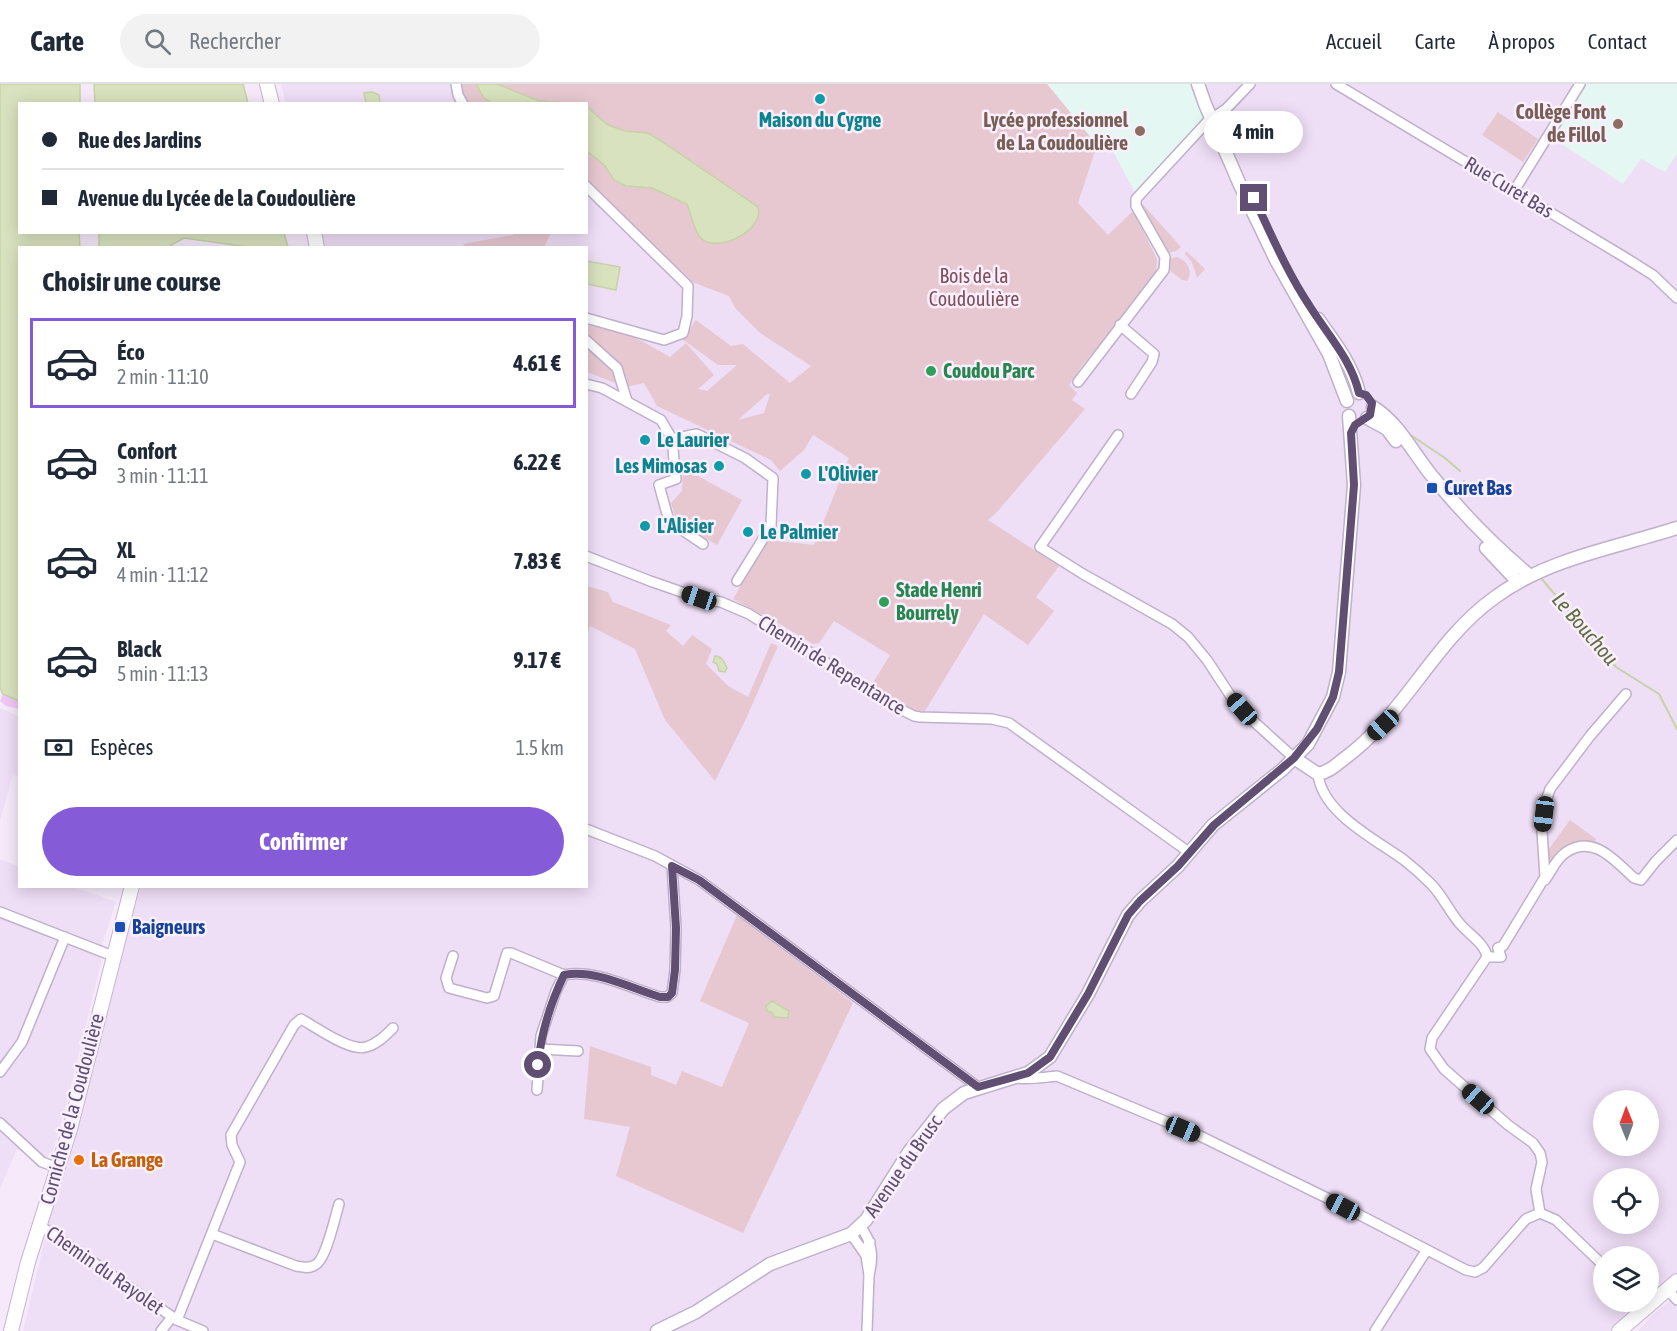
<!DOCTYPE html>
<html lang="fr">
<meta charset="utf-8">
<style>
body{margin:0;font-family:"Asap Condensed",sans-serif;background:#f2f2f3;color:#1f2937;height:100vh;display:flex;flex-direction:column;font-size:22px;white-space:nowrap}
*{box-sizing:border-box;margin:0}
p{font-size:20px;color:#747a83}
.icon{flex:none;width:33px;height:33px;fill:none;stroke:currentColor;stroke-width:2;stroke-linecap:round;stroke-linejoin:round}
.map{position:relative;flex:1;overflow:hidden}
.details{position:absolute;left:18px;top:162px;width:570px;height:642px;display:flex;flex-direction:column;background:#fff;border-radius:0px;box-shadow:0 3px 15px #0003}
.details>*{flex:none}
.banner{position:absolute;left:18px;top:18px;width:570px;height:132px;border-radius:0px;box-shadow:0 3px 15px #0003;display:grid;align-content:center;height:132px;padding:0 24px;background:#fff}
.needle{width:39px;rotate:359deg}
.buttons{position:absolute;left:1593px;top:1006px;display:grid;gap:12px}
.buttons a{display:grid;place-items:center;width:66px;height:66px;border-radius:50%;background:#fff;box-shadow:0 3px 15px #0003;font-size:30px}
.end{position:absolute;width:27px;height:27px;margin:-14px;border:8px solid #604f72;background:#fff;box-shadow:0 0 0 3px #fff}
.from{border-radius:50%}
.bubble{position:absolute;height:42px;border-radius:21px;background:#fff;box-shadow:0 3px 15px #0003;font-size:20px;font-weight:700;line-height:42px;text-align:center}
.car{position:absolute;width:18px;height:36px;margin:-18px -9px;border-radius:8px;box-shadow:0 0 4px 2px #0007;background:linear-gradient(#222 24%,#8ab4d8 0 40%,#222 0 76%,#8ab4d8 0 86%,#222 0)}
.banner b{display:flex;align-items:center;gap:21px;height:57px;font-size:22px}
.banner b+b{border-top:2px solid #e0e1e3}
.banner i{width:15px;height:15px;background:#1f2937}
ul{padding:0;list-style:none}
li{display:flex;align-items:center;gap:18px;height:90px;margin:0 12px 9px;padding:0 12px;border:3px solid transparent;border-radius:0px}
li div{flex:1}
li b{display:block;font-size:22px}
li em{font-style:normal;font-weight:700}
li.current{border-color:#865bd7}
li>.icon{width:54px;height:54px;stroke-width:1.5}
h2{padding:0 24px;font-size:27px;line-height:72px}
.pay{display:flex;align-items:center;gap:15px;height:66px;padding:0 24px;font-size:22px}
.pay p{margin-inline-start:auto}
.cta{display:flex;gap:12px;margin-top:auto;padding:12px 24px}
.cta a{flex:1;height:69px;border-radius:36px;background:#865bd7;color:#fff;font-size:24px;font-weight:700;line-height:69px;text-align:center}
header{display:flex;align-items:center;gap:36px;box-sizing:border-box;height:84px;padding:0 30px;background:#fff;border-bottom:2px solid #e0e1e3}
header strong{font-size:28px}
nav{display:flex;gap:33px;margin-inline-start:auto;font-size:21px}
.search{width:420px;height:54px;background:#f2f2f3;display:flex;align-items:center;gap:15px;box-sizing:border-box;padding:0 21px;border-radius:33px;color:#747a83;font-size:22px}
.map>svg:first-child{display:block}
.residential{fill:#eedef6;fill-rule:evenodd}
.education{fill:#e5f7f2}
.green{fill:#e7c8d1;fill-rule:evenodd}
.sand{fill:#f1c7f6}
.water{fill:#d9e2bf;stroke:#c6d3a6;stroke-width:1.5}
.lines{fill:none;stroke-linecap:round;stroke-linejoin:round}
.stream{stroke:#c6d3a6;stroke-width:2}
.minor-casing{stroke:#bfb0cb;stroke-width:12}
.tertiary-casing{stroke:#bfb0cb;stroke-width:15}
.secondary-casing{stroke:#c7b4d4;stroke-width:16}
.minor{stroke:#fff;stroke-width:9}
.tertiary{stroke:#fff;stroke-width:12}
.secondary{stroke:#fff;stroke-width:14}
.route{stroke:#604f72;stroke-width:8}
.culture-dot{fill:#0f9aa8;stroke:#f9effd;stroke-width:2}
.education-dot{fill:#8d6e63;stroke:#f9effd;stroke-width:2}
.leisure-dot{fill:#2e9e5b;stroke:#f9effd;stroke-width:2}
.transit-dot{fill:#1a4fb4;stroke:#f9effd;stroke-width:2}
.food-dot{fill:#e8710a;stroke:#f9effd;stroke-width:2}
.labels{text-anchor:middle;stroke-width:5;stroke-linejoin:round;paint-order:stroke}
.education-label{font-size:20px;font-weight:bold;fill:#785e54;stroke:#f9effd;text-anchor:end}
.culture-label{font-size:20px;font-weight:bold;fill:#0d838f;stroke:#f9effd;text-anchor:start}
.street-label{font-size:20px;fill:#604f72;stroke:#f9effd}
.park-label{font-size:20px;fill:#814e57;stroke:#f9effd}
.leisure-label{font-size:20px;font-weight:bold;fill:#27864d;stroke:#f9effd;text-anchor:start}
.transit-label{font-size:20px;font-weight:bold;fill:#164399;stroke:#f9effd;text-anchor:start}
.food-label{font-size:20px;font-weight:bold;fill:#c56008;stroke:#f9effd;text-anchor:start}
.water-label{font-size:21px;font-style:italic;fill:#626e41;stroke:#f9effd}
</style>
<header>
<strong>Carte</strong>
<div class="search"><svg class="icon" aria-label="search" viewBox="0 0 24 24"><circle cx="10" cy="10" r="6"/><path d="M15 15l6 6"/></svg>Rechercher</div>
<nav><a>Accueil</a><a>Carte</a><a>À propos</a><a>Contact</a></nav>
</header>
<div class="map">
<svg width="1677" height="1247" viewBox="0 0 1677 1247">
<rect width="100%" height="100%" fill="#f5e9fa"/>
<!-- residential -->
<g class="residential">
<path d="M281,0H1677V1190L1649,1214L1648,1173H1604V1218H1644L1613,1247H23L52,1125L79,1038L118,876L141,803L586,802V164L321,163L318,149L586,148V20L286,19ZM1604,1017H1648V1062H1604ZM1604,1095H1648V1140H1604Z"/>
<path d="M0,624L20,633L19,693L13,691L0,736Z"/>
<path d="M0,775L19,783L20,802L74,803L116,818L101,863V878L67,1018L53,1067L40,1080L17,1065L0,1104Z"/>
<path d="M1677,1212V1247H1638L1656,1228Z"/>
</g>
<!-- education -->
<g class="education">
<path d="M1047,0H1192L1205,24L1206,34L1135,109L1112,65L1101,66Z"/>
<path d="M1584,0H1677V70L1665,88L1641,75L1623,100L1551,53Z"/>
</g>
<!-- green -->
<g class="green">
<path d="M461,0H476L484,14L492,19H468L463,11Z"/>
<path d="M497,0H1047L1097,61L1078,119L1108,151L1133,127L1155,171L1157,176L1156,187L1122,236L1083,280L1069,301L1077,309L1072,316L1085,325L997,428L988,436L1059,482L1036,513L1054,527L1028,561L984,530L925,627C904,627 887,613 871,602L890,571L834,537L819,559L813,560L780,540L733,515L768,456L814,461L849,374L813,351L804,366L780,387L771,376L657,322L644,299L626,303L587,288V241L629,250L670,273L686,259L714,291L698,305L707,307L737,281H718L682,255L696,236L731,262L743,260L790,299L811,282L760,249L735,224L729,212L692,198L686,191L655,166L587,99V67L605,82L614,96L626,102L652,104L687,120L699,152L710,159L648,49L625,47L608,41L587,23L586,20L539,17ZM767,310H770L764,329L738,336Z"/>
<path d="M1498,28L1538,55L1523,78L1482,51Z"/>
<path d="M1139,116L1181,163L1176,167L1168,169L1138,119Z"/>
<path d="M515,149H551L544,163L467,164L463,160L513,151Z"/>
<path d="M1186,167L1205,185L1197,194L1192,178L1185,170Z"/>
<path d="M1177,173C1187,177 1194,187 1187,197L1182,196L1168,185L1169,175Z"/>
<path d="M683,384L742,416L717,461L676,436L671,419L682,407Z"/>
<path d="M587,502L608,508L613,518L671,541L666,547L683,562L692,551L712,565L706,580L728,602L748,613L771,559L778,562L744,639L715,697L665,636L635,565L590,542L587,550Z"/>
<path d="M1570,736L1596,755L1595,758C1574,762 1564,762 1550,779L1546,769Z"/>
<path d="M737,831L853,919L743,1149L616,1092L630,1043L584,1035L590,962L651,983V991L676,1001L682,987L722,1003L749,939L700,917Z"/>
</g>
<!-- sand -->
<path class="sand" d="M3,610L19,617V625L6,622L0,617Z"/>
<!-- water -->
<g class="water">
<path d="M0,0H80V19L20,20V148L79,149L80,163L20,164L19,617L3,610L0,604Z"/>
<path d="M94,0H243L248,19H95Z"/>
<path d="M476,0H497L539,17L567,19H492L484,14Z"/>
<path d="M372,8L379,11L380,19H364H366L364,9Z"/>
<path d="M587,23L608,41L625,47L648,49L661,57L758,123C765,147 714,172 699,152C693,143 691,129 687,120L652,104L626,102L614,96L605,82L587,67Z"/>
<path d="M99,149H284L288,163H248L184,154L171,161V163H99Z"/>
<path d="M586,177L620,183L616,206L587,200Z"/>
<path d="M715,572C722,572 725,579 727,584L725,588L719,587L717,580L713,578Z"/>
<path d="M772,917L789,927L788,934L774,933L773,929L767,927L766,922Z"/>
</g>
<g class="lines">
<!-- stream -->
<g class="stream">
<path d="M1409,350L1445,374L1460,387"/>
<path d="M1464,397L1465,402"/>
<path d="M1541,494L1616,583L1659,610L1677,645"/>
</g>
<defs>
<g id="minor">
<path d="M456,0L458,11L463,20"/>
<path d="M1336,0L1626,174L1653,191L1677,214"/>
<path d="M586,102L688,202L687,232L683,249L664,256L586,234"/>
<path d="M1514,107L1580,0"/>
<path d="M1120,241L1154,270L1152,278L1131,310"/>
<path d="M586,256L617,284L627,317"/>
<path d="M1078,298L1164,186L1165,173L1136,122V115L1208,37L1226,25L1250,0"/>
<path d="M586,300L602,304L661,336L672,355L676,395L659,401L669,437L703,460"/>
<path d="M1118,351L1040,463L1083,490L1172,540L1188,553L1207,576L1230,611L1251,635L1294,674"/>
<path d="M672,355L697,350L745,374L773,394L771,442L737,497"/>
<path d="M586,472L650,497L699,514L721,518L749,530L896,623L914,632L920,633L992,635L1009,639L1190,769"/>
<path d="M1318,690C1322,729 1375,755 1404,776C1413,783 1423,792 1431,800C1443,812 1450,829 1461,841C1470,851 1485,860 1487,873L1432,954L1430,965L1444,985L1508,1041L1533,1059L1540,1069L1542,1078L1536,1105L1540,1129"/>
<path d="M586,745L655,772L699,796L978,1003"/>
<path d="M1545,796C1551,788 1556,775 1565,769C1593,749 1615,777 1634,794L1641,796L1656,777L1677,756"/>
<path d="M0,828L113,872"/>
<path d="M1498,864L1503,862L1545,793L1542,747L1547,714L1550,705L1590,652L1626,610"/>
<path d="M453,872L446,894L449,904L487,914L494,912L507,869H511L564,891"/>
<path d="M1487,873H1501L1498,864"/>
<path d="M540,965L578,967"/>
<path d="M0,988L22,958L65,853"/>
<path d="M1017,994C1031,996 1044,993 1057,992L1198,1051L1329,1115L1466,1186L1475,1188L1483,1184L1526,1135L1540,1129L1556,1136L1604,1182"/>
<path d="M537,1006L541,952L556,907L564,891C596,885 630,904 660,913H667L672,909L675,886L676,844L672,782"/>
<path d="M0,1039L42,1078L58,1084"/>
<path d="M39,1141L177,1236L203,1247"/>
<path d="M860,1142C872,1157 874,1172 869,1191L865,1165L870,1158"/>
<path d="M212,1150L296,1182C302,1183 309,1185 315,1181C326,1176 335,1133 339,1120"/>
<path d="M851,1150L865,1170"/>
<path d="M1667,1205L1677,1216"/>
<path d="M177,1236L240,1078L232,1061L231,1051L294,941L301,935C316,943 350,968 366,963C377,960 385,952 393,944"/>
<path d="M161,1247L172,1233"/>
<path d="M867,1247L869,1191"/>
<path d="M1375,1247L1426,1167"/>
</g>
<g id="tertiary">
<path d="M1198,0L1205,20L1240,101L1276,176L1329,270L1347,317"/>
<path d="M1318,235C1335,259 1352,280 1359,309"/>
<path d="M1373,323C1399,339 1413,369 1432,392C1462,429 1493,461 1529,491"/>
<path d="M1367,334L1387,345L1396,357"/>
<path d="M1486,464L1518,498"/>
<path d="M1294,674L1318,690C1329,688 1336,681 1345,674C1405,630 1434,557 1494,514C1548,474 1615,464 1677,444"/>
<path d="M657,1247L696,1228L770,1180L851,1150L866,1136L909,1068L943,1025L964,1009L1028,989L1050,973L1088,910L1128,831L1140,817L1178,782L1213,741L1283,685L1308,660L1333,613L1339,588L1354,401L1349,332"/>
</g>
<g id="secondary">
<path d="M267,0L272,20"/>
<path d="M314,148L317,164"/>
<path d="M11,1247L28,1178L70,1045L132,802"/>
<path d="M1619,1247L1677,1197"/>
</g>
</defs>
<!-- minor casing -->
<use href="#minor" class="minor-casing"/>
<!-- tertiary casing -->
<use href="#tertiary" class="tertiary-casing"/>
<!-- secondary casing -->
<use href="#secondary" class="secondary-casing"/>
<!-- minor -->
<use href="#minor" class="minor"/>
<!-- tertiary -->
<use href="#tertiary" class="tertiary"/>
<!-- secondary -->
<use href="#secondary" class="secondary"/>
</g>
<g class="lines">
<!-- route -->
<path class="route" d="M538,981C541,949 550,920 564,891C596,885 630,904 660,913H668L672,909L675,886L676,844L672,782L699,796L978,1003L1028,989L1050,973L1088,910L1128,831L1140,817L1178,782L1214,741L1294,674L1317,645L1333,613L1339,588L1354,401L1351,349L1355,341L1370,331L1372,319L1366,311L1359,309C1351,275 1327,250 1309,221C1287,188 1271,150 1254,114"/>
</g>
<!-- markers -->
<g class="culture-dot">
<circle cx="820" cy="15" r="6"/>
<circle cx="645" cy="356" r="6"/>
<circle cx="719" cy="382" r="6"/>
<circle cx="806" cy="390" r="6"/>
<circle cx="645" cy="442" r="6"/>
<circle cx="748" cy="448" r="6"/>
</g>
<g class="education-dot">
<circle cx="1618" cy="40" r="6"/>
<circle cx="1140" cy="47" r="6"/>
</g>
<g class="leisure-dot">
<circle cx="931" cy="287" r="6"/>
<circle cx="884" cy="518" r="6"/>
</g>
<g class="transit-dot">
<rect x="1426" y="398" width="12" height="12" rx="3"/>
<rect x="114" y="837" width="12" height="12" rx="3"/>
</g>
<circle class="food-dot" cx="79" cy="1076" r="6"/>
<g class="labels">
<!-- education labels -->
<g class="education-label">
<text x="1606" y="35">Collège Font<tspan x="1606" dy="23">de Fillol</tspan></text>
<text x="1128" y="43">Lycée professionnel<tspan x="1128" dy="23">de La Coudoulière</tspan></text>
</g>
<!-- culture labels -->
<g class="culture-label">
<text x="820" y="43" text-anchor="middle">Maison du Cygne</text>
<text x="657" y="363">Le Laurier</text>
<text x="707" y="389" text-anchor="end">Les Mimosas</text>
<text x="818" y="397">L'Olivier</text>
<text x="657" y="449">L'Alisier</text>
<text x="760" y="455">Le Palmier</text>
</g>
<!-- street labels -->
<g class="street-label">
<text transform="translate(1509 103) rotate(31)" y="7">Rue Curet Bas</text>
<text transform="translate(832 581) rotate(32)" y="7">Chemin de Repentance</text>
<text transform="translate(72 1025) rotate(-75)" y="7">Corniche de la Coudoulière</text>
<text transform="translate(903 1082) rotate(-55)" y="7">Avenue du Brusc</text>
<text transform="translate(105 1186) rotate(35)" y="7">Chemin du Rayolet</text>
</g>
<!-- park labels -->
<g class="park-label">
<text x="974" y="199">Bois de la<tspan x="974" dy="23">Coudoulière</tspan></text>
</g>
<!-- leisure labels -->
<g class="leisure-label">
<text x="943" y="294">Coudou Parc</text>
<text x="896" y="513">Stade Henri<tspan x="896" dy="23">Bourrely</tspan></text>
</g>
<!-- transit labels -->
<g class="transit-label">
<text x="1444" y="411">Curet Bas</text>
<text x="132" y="850">Baigneurs</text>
</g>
<!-- food labels -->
<g class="food-label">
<text x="91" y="1083">La Grange</text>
</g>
<!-- water labels -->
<g class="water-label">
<text transform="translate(1585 545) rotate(49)" y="7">Le Bouchou</text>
</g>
</g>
</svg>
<div class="buttons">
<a><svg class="needle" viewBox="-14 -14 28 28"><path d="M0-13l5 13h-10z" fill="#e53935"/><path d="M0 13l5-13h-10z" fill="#747a83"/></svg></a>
<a><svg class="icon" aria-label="locate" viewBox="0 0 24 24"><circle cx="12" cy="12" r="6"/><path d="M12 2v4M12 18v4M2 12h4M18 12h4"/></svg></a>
<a><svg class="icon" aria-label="layers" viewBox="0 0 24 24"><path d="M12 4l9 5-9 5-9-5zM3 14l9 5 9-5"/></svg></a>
</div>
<i class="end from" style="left:538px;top:981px"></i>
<i class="end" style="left:1254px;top:114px"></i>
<div class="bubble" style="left:1204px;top:27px;width:99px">4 min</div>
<i class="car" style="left:699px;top:514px;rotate:289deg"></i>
<i class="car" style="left:1242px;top:625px;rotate:319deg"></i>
<i class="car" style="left:1383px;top:641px;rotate:227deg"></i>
<i class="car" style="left:1544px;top:730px;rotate:187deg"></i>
<i class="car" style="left:1478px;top:1015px;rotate:311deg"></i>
<i class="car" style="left:1183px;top:1045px;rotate:113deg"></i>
<i class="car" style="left:1343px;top:1123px;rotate:298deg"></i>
<div class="banner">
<b><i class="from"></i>Rue des Jardins</b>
<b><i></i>Avenue du Lycée de la Coudoulière</b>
</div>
<section class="details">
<h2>Choisir une course</h2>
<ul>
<li class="current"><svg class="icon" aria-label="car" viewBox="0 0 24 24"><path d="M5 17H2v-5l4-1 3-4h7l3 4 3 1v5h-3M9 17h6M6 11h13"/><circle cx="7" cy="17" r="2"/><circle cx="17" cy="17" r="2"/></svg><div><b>Éco</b><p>2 min · 11:10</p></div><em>4.61 €</em></li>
<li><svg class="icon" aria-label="car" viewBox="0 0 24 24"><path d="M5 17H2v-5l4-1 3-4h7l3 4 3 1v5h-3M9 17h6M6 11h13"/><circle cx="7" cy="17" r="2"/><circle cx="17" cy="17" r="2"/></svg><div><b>Confort</b><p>3 min · 11:11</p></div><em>6.22 €</em></li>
<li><svg class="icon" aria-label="car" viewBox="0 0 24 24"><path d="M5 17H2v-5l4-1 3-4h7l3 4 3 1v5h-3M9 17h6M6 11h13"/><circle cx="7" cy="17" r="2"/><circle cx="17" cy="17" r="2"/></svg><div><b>XL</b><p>4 min · 11:12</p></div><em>7.83 €</em></li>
<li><svg class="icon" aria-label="car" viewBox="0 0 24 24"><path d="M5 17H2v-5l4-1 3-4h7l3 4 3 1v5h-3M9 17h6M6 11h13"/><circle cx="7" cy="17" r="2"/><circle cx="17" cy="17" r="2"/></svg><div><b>Black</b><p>5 min · 11:13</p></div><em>9.17 €</em></li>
</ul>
<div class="pay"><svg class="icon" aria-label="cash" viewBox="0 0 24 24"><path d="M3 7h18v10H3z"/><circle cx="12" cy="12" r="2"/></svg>Espèces<p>1.5 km</p></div>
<div class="cta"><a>Confirmer</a></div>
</section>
</div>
